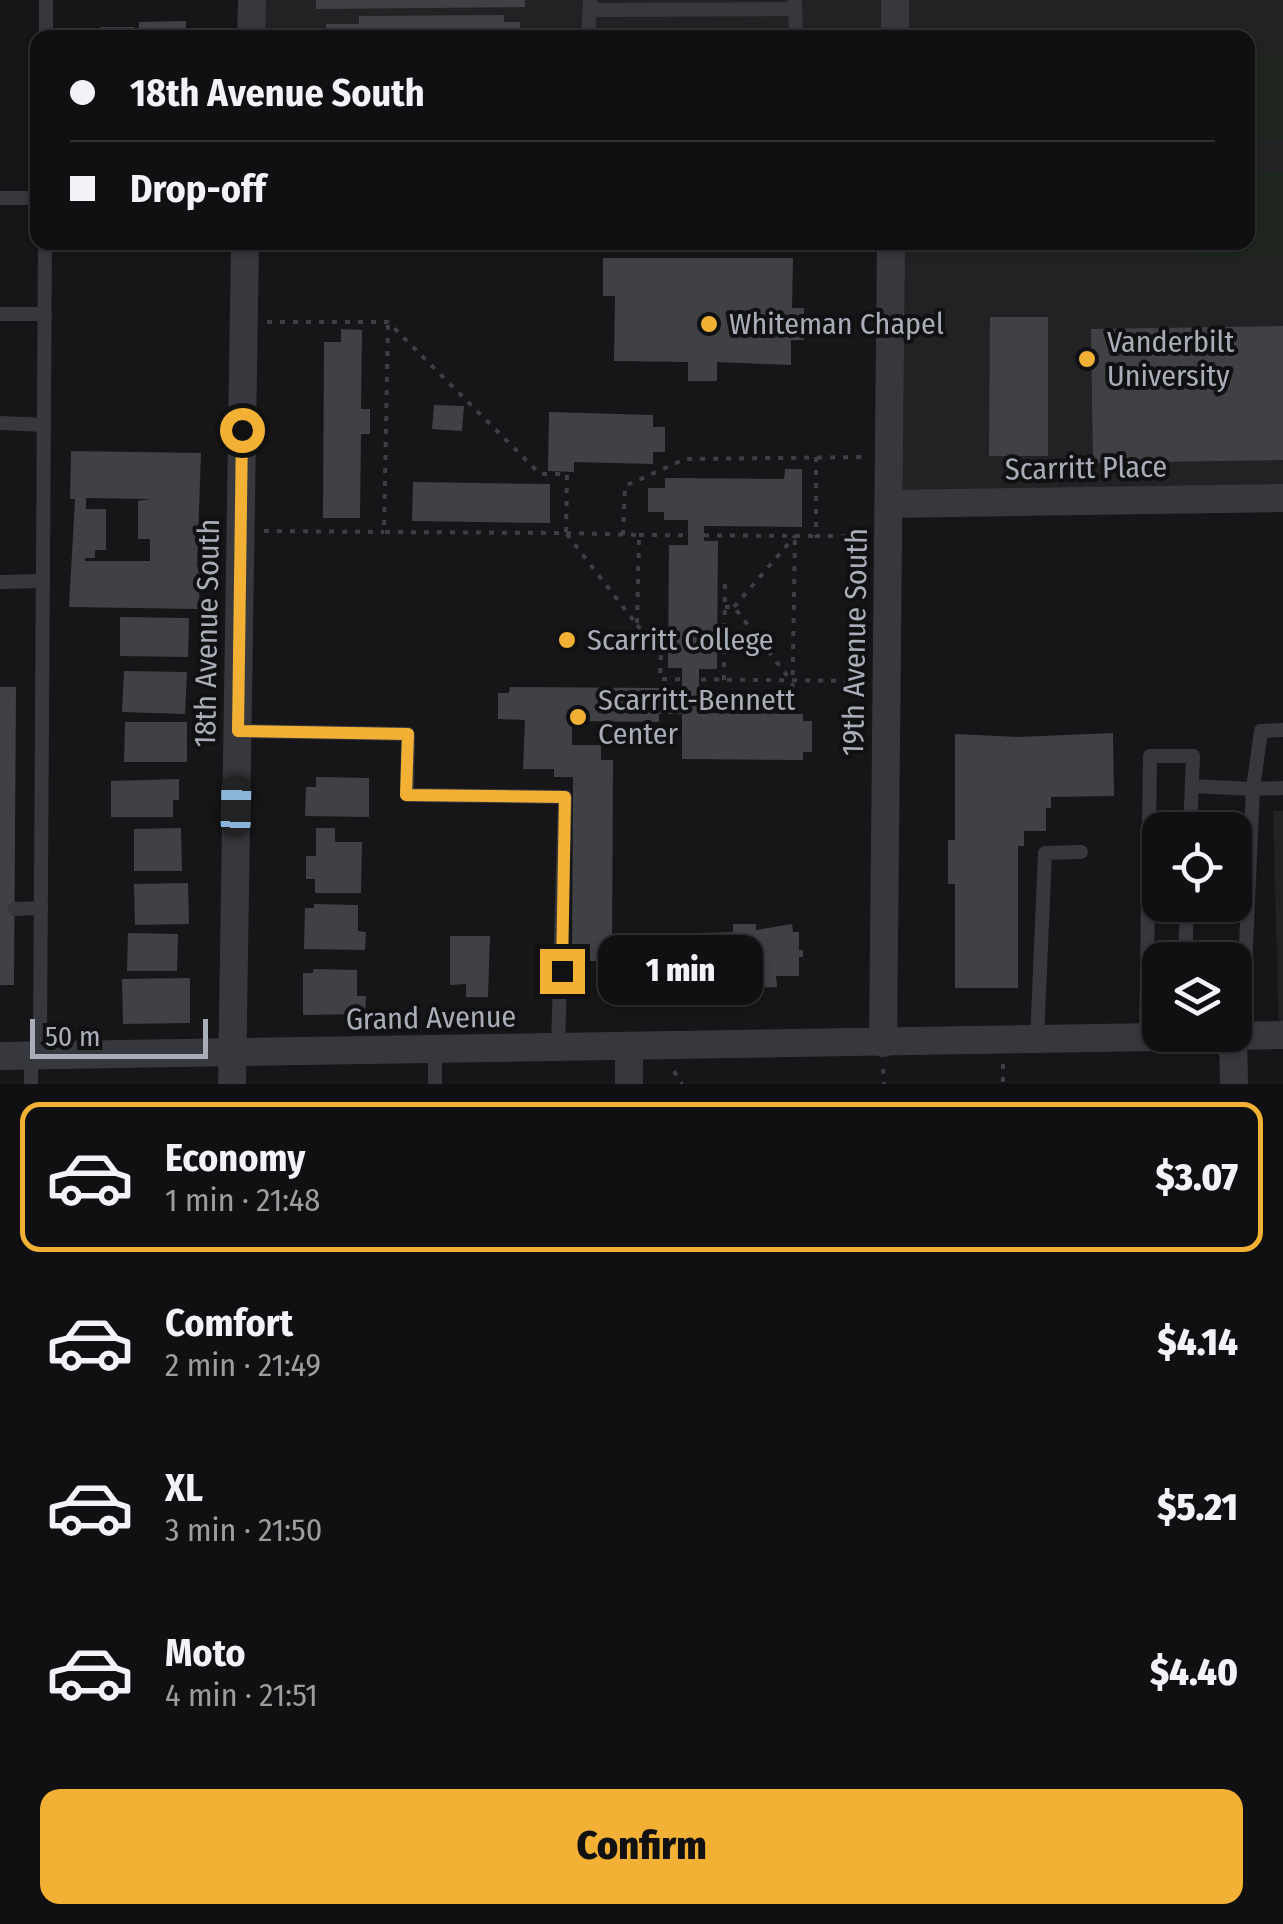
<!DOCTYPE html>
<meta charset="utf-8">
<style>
body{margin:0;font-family:"Fira Sans Condensed",sans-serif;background:#19191b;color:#f1f3f6;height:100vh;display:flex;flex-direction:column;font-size:38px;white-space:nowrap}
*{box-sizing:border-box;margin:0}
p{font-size:32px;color:#9c9d9f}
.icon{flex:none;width:55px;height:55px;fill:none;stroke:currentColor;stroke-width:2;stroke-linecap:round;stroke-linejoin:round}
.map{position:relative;height:1084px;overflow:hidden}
.panel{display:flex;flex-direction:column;background:#101012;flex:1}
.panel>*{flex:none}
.hud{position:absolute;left:30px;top:30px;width:1225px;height:220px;border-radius:20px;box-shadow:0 2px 8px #0004,0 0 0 2px #303032;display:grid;align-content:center;height:220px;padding:0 40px;background:#101012}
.buttons{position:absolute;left:1142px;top:812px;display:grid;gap:20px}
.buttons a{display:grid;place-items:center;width:110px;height:110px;border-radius:20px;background:#101012;box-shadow:0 2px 8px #0004,0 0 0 2px #303032;font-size:50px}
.scale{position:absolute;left:30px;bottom:25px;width:178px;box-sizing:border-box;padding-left:10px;border:5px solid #a8adb8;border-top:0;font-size:28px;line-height:35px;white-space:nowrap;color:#a8adb8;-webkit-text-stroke:8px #111113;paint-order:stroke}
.end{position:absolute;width:45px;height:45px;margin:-22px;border:12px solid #f2b134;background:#111;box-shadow:0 0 0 5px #111}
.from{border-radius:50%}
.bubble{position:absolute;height:70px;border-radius:20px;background:#101012;box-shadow:0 2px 8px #0004,0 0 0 2px #303032;font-size:32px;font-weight:800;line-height:70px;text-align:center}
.car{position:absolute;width:30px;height:60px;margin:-30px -15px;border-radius:12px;box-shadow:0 0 8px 2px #0007;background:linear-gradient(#222 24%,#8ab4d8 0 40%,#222 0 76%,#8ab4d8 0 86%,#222 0)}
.hud b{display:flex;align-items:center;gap:35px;height:95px;font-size:38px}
.hud b+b{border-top:2px solid #303032}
.hud i{width:25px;height:25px;background:#f1f3f6}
ul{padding:18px 0 0;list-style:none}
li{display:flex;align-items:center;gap:30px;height:150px;margin:0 20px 15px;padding:0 20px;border:5px solid transparent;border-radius:20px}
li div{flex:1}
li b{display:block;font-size:38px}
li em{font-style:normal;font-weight:800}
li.current{border-color:#f2b134}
li>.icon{width:90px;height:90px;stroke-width:1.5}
.button{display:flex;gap:20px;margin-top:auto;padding:20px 40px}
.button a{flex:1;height:115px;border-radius:20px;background:#f2b134;color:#111;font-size:40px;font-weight:800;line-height:115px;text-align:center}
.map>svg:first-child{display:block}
.built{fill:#222225}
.green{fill:#1e261f}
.building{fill:#404145;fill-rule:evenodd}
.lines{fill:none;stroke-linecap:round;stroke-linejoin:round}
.path{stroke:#3d3f44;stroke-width:4;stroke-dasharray:5 8;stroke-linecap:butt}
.service{stroke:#37383d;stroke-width:14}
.minor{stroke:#37383d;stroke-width:28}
.route{stroke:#f2b134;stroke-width:12}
.poi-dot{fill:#f2b134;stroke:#111113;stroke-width:4}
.labels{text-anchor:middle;stroke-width:8;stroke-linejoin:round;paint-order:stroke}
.poi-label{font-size:30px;fill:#a8adb8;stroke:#111113;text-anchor:start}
.street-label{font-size:30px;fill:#a8adb8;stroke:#111113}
</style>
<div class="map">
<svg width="1283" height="1084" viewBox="0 0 1283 1084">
<rect width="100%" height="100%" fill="#161618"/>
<!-- built -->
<g class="built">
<path d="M252,0H1283V493L889,504L891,243L1248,242V38H251Z"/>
<path d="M1273,811H1283V1035H1279Z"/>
</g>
<!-- green -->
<g class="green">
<path d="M1283,56V141L1248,142V57Z"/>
<path d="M1283,172V257L1194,258V243L1248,242V173Z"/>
</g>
<!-- building -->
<g class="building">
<path d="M316,0H525V7L316,9Z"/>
<path d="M504,15V22H520V29H539V38H295V28L326,31V24H359V16Z"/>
<path d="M186,21V38H138L139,22Z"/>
<rect x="100" y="27" width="34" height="11"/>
<path d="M603,258H793L792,308H804V340H791V365L717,362V381H688V362L614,361L615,296H603Z"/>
<path d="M990,317H1048V456H989Z"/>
<path d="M1283,326V460L1093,463L1091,329Z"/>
<path d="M341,329L362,330L361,409H370V434H361L360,518H323L324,342H341Z"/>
<path d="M434,405L464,406L462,431L432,429Z"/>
<path d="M549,412L653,415V427H665V452H653V464L574,462V472L548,471Z"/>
<path d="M71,451L201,453L197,567H200L199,609L69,607L75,499H70ZM86,498L150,499L138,501V539H150V561H85V558H95V550H106V509H86Z"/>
<path d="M785,469H802V527L704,526V541H718L717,669H699V692H707L706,713L803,714V721H812V752H803V760L682,759V714H659V722L572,721V745H601V760H613L612,961H572L573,777H554V769H523L525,720L498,719V693H509L510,687L661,688V696H682V668H668L669,545H688V520H664V512H648V488H665V478L784,479Z"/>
<path d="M413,482L550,484V523L412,521Z"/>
<path d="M120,617L189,618L188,657L120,656Z"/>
<path d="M124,671L187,672L185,714L122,712Z"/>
<path d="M0,687H16L14,985H0Z"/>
<path d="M125,722H187V762H124Z"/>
<path d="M1113,733L1114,796L1051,797V808H1046V831H1024V846H1018V988H955V884H948V840H955V734L1018,737Z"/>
<path d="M316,777L369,778V817L305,816L306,787H316Z"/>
<path d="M179,779V800H173V817H111V781Z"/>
<path d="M181,828L182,871H134V829Z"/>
<path d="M316,828H335V842H362L361,893H315V879H306V856H316Z"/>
<path d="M188,883L189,924L135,925L134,884Z"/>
<path d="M314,904L358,905V931L366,932L365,950L304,949L305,908H314Z"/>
<path d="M733,924H756V930L792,924L793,932H799V950H803V957H799V976H776L777,987L754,988V1001L719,1002L718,976H699L698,933L733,932Z"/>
<path d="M128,933L178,934L177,971H127Z"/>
<path d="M450,936H490L488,997H466V984L450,985Z"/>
<path d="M313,969L357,970V996H366L365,1014L303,1015V973H313Z"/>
<path d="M190,978V1023L123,1024L122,979Z"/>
</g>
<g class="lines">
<!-- path -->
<g class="path">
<path d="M267,322H388L540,474H567L566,533L384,532L388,322"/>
<path d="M816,457V536H863"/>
<path d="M264,531L384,532"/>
<path d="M566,533L639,535L637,625Z"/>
<path d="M623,535L625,486L685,459L864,457"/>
<path d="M639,535L816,536"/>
<path d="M725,607H734L790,679"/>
<path d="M734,607L795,536"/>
<path d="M637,625L661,653L660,679L863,681"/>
<path d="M724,680L725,577"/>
<path d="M792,714L795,536"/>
<path d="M1003,1064V1084"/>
<path d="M883,1069L884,1084"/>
<path d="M674,1071L682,1084"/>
</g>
<!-- service -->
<g class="service">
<path d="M795,3L796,38"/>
<path d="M589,10L795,9"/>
<path d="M46,38V0"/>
<path d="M588,38L590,0"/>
<path d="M0,198H38"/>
<path d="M0,314H45"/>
<path d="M0,423L44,425"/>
<path d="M0,582L43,581"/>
<path d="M1283,730L1261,731L1253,789L1283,788"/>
<path d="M238,731L408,734L407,795L565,797L558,1049"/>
<path d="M1192,786L1253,789L1242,1036"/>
<path d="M15,909L41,908"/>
<path d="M1185,960L1187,905"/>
<path d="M1146,1038L1150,756H1193L1190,830"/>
<path d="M1037,1040L1045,853L1081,852"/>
<path d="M31,1084V1056L40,1037L45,242"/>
<path d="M435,1084V1051"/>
</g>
<!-- minor -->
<g class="minor">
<path d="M251,38L252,0"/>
<path d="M895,38V0"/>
<path d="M889,504L1283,498"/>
<path d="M1233,1036L1234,1084"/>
<path d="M883,1043L891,242"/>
<path d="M0,1056L1283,1035"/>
<path d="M232,1084L245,242"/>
<path d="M629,1084V1048"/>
</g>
</g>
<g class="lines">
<!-- route -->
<path class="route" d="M242,430L238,731L408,734L406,795L565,797L562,971"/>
</g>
<!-- markers -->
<g class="poi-dot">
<circle cx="709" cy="324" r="10"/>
<circle cx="1087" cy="359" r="10"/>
<circle cx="567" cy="640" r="10"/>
<circle cx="578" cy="717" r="10"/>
</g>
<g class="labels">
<!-- poi labels -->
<g class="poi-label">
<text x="729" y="334">Whiteman Chapel</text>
<text x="1107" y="352">Vanderbilt<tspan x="1107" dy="34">University</tspan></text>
<text x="587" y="650">Scarritt College</text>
<text x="598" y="710">Scarritt-Bennett<tspan x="598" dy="34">Center</tspan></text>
</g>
<!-- street labels -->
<g class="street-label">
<text transform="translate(1086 468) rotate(-1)" y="10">Scarritt Place</text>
<text transform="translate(207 633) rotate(-89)" y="10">18th Avenue South</text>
<text transform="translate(855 642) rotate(-89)" y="10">19th Avenue South</text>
<text transform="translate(431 1018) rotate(-1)" y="10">Grand Avenue</text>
</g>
</g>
</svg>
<div class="buttons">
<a><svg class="icon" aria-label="locate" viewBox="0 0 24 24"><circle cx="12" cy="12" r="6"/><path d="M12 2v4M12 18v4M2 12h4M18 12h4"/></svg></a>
<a><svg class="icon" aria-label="layers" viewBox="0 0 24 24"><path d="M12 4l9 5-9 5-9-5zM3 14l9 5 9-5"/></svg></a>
</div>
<div class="scale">50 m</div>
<i class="end from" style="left:242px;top:430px"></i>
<i class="end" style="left:562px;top:971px"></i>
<div class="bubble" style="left:598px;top:935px;width:165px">1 min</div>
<i class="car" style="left:236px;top:806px;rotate:1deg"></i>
<div class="hud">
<b><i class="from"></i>18th Avenue South</b>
<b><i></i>Drop-off</b>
</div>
</div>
<section class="panel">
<ul>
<li class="current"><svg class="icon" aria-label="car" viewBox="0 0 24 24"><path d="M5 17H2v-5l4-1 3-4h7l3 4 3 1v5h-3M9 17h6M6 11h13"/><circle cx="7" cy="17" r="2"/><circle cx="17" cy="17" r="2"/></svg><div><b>Economy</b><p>1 min · 21:48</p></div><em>$3.07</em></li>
<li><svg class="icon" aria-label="car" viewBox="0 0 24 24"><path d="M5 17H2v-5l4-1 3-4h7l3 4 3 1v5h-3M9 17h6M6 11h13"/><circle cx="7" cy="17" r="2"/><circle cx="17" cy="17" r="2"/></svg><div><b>Comfort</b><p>2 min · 21:49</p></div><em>$4.14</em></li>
<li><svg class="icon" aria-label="car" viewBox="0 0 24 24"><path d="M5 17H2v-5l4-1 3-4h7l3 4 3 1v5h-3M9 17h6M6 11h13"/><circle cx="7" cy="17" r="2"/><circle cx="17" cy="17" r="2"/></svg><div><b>XL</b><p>3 min · 21:50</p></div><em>$5.21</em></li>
<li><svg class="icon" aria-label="car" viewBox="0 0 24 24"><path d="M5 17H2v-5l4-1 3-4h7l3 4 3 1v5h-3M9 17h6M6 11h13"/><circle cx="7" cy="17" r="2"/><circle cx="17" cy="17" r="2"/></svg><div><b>Moto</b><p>4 min · 21:51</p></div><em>$4.40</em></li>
</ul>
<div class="button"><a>Confirm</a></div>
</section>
